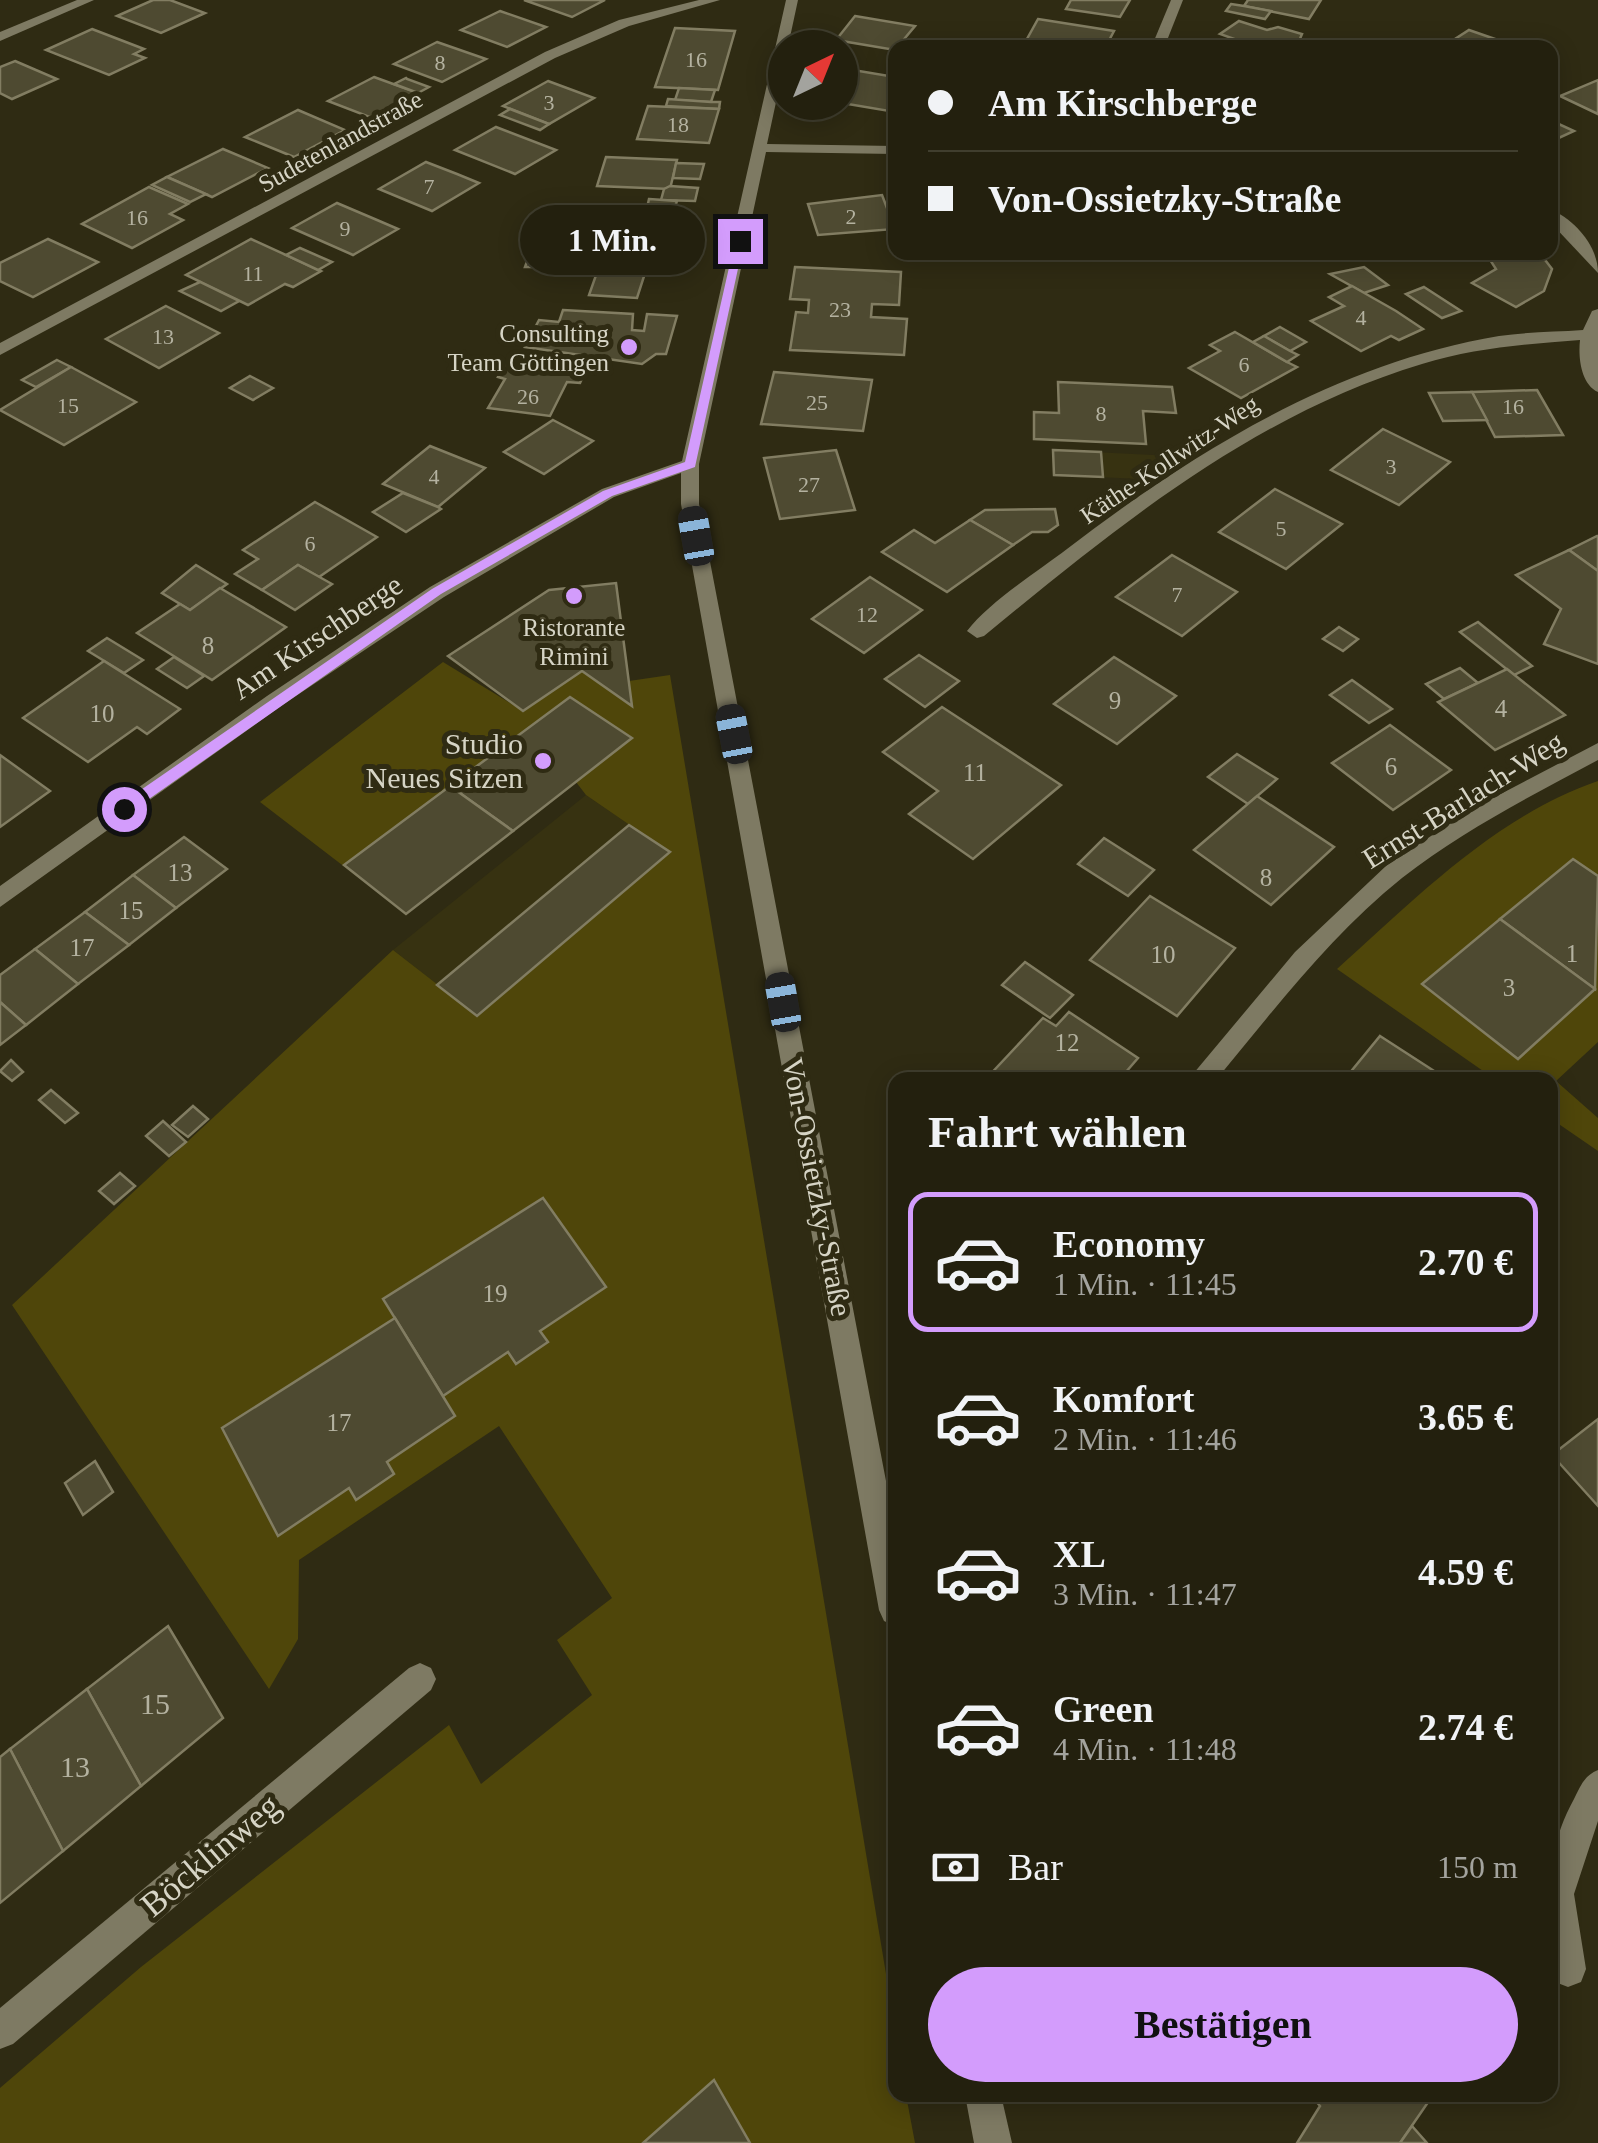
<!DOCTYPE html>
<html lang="de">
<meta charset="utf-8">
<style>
body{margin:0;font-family:Georgia,serif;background:#2b2817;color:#f1f3f6;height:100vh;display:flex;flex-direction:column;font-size:38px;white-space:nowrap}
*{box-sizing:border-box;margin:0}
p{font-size:32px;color:#a3a39e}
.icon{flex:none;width:55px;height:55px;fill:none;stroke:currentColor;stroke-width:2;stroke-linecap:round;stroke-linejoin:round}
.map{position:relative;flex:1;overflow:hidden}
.details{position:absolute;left:888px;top:1072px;width:670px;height:1030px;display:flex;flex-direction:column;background:#23200e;border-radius:20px;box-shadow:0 5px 25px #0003,0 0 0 2px #403e2e}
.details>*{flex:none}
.hud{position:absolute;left:888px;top:40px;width:670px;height:220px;border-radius:20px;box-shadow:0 5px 25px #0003,0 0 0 2px #403e2e;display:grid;align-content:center;height:220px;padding:0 40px;background:#23200e}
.needle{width:65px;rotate:43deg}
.tools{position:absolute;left:768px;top:30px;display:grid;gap:20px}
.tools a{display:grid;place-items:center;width:90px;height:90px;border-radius:50%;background:#23200e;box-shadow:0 5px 25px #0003,0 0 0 2px #403e2e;font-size:50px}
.end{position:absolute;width:45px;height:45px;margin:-22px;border:12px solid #d39cfc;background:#111;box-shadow:0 0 0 5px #111}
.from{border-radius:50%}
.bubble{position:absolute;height:70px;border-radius:35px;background:#23200e;box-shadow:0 5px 25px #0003,0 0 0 2px #403e2e;font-size:32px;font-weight:600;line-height:70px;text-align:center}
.car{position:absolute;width:30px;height:60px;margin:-30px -15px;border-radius:12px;box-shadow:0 0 8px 2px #0007;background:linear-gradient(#222 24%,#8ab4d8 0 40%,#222 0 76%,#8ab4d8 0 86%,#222 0)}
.hud b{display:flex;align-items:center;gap:35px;height:95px;font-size:38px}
.hud b+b{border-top:2px solid #403e2e}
.hud i{width:25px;height:25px;background:#f1f3f6}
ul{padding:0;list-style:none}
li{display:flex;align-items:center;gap:30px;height:140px;margin:0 20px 15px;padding:0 20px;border:5px solid transparent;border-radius:20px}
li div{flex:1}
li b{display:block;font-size:38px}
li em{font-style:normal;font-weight:600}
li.active{border-color:#d39cfc}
li>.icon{width:90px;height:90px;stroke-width:1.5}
h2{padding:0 40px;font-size:45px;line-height:120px}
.pay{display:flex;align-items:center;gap:25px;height:110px;padding:0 40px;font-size:38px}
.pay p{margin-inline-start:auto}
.button{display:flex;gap:20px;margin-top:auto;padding:20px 40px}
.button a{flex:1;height:115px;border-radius:60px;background:#d39cfc;color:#111;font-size:40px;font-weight:600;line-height:115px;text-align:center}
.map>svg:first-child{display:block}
.built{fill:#373211}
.green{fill:#4f460a}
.building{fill:#4e4a31;stroke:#827d62;stroke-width:2.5}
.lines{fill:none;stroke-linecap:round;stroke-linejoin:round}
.minor{fill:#7e7a63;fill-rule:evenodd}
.route{fill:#d39cfc}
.poi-dot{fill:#d39cfc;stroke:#2f2b13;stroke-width:4}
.labels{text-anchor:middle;stroke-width:10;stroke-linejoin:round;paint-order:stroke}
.far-number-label{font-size:22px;fill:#b4b2a0}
.far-street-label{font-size:25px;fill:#d6d4c5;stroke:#2f2b13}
.far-poi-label{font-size:25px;fill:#d6d4c5;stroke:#2f2b13;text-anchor:end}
.number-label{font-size:25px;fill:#b4b2a0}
.street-label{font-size:30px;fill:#d6d4c5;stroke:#2f2b13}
.poi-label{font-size:30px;fill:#d6d4c5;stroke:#2f2b13;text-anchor:end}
.near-number-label{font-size:30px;fill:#b4b2a0}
.near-street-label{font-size:35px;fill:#d6d4c5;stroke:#2f2b13}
</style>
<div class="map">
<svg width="1598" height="2143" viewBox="0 0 1598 2143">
<rect width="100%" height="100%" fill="#2f2b13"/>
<!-- built -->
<g class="built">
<path d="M1053,450L1173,456L1141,479L1054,475Z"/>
<path d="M586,795L670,852L477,1016L393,950Z"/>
</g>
<!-- green -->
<g class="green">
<path d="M443,662L523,711L582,671L631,706L629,681L670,675L895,2028V2095H906L915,2143H0V2088L141,1967L449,1725L481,1784L592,1695L557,1640L612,1598L499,1426L299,1560L298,1639L269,1689L12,1305L393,950L478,1016L669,852L586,795L576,782L406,914L260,802Z"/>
<path d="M1598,781V1042L1556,1081L1598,1118V1151L1550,1118V1080H1496L1337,969C1415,899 1496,816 1598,781Z"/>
</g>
<!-- building -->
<g class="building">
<path d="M153,0H170L205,13L161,33L117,16Z"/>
<path d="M524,0H605L572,17Z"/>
<path d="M1071,0H1130L1120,17L1066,9Z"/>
<path d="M1248,0H1321L1309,19L1244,6Z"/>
<path d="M1231,4L1244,6L1271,11L1265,19L1226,11Z"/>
<path d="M500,11L546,27L507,47L461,30Z"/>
<path d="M855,16L915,26L895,50L836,40Z"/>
<path d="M1038,19L1114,31L1105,48H1022Z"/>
<path d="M1239,21L1267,30L1278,27L1302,34L1296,48H1237L1240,41L1220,34Z"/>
<path d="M675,28L735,31L718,90L655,87Z"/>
<path d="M92,29L144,49L134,54L145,58L109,75L46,50Z"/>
<path d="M1469,30L1521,48H1441Z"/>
<path d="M437,42L486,59L442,82L394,64Z"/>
<path d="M15,61L57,79L12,99L0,93V67Z"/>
<path d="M853,70L895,77V102L889,111L836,102H840V89Z"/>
<path d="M374,77L418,93L372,118L328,101Z"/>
<path d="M406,78L407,79L429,87L418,93L394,84Z"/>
<path d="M1598,80V114L1560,96Z"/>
<path d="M548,81L594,98L549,124L503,106Z"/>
<path d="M679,88L715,90L711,102L675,100Z"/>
<path d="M668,99L711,102H720L719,109L666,106Z"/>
<path d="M648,106L719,109L709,143L637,139Z"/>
<path d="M510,109L549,124L540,130L500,115Z"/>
<path d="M298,110L345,130L294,157L245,137Z"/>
<path d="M1550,120L1574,131L1550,142Z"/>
<path d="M496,127L556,150L515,174L455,150Z"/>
<path d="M223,149L268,168L212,197L167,177Z"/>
<path d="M606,157L677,160L670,189L597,186Z"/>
<path d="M426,162L457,174L479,183L432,211L379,189Z"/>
<path d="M676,163L704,164L700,179L673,178Z"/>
<path d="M167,177L206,194L190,202L152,185Z"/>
<path d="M670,186L698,188L695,201L661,200L664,189Z"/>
<path d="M149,187L188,204L170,214L183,220L132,248L82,224Z"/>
<path d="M882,195L895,229L818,235L808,204Z"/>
<path d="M649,199L677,201L673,213L646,212Z"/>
<path d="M337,203L377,220L398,229L353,255L292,228Z"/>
<path d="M596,210L664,213L656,245L586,241Z"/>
<path d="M48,239L98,262L33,297L0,281V263Z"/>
<path d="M251,239L321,271L293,287L285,284L248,305L186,275Z"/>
<path d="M300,248L332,262L318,270L286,255Z"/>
<path d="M1485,252H1539L1552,269L1544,291L1516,307L1472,283L1496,269Z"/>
<path d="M530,253H546L542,267H525Z"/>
<path d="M572,259L601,261L596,275L567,273Z"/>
<path d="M601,261L648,264L637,298L589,295Z"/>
<path d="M795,267L901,272L899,305L872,304L871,317L907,319L904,355L790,350L796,312L808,313L809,300L790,299Z"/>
<path d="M1364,267L1388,285L1364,293L1330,274Z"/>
<path d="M200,282L239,301L221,311L180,291Z"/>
<path d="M1352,286L1396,311L1423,329L1399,340L1391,336L1361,351L1311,321L1344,306L1329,297Z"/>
<path d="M1424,287L1461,311L1442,318L1406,294Z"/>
<path d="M166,306L219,333L159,368L106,339Z"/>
<path d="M563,310L633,314L632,330L644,331L647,314L677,316L666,354H656L642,364L525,347L539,320L559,322Z"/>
<path d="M1280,327L1306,342L1290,351L1264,336Z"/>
<path d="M1235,332L1287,362L1297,367L1241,398L1189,368L1220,351L1210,345Z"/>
<path d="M1264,336L1290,351L1298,355L1287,362L1253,342Z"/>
<path d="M57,360L71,367L36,387L22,380Z"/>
<path d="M508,360L586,370L580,383L567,382L550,416L488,408L505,379L498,377Z"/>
<path d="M71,367L136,402L64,445L0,410Z"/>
<path d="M774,372L872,380L863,431L761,424Z"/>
<path d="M250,376L273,388L253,400L230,388Z"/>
<path d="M1058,382L1172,387L1176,413L1143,411L1146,444L1034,439V412L1059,413Z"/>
<path d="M1537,390L1563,435L1495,437L1472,392Z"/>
<path d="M1472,392L1487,420L1443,421L1429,393Z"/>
<path d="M553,420L593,441L544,474L504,452Z"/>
<path d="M1383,429L1450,462L1399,505L1331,470Z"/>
<path d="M430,446L485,468L438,507L383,484Z"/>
<path d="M836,450L855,510L780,519L764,458Z"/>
<path d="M1053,450L1101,452L1103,477L1054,475Z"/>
<path d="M1275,489L1342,524L1286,569L1219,532Z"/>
<path d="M403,493L438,507L441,509L406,532L373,512Z"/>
<path d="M315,502L377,537L319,577L298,565L262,590L235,574L258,559L243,550Z"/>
<path d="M1055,509L1058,525L1048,532H1032L1013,545L970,520L985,510Z"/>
<path d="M970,520L1013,545L947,592L882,552L914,530L935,543Z"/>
<path d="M1597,536L1598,537V571L1569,550Z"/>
<path d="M1569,550L1598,571V664L1544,644L1561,609L1516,575Z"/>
<path d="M1172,555L1237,592L1182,636L1116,597Z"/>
<path d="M196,565L227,584L190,610L162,593Z"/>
<path d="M298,565L332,584L295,610L262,590Z"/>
<path d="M870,577L922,610L864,653L812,619Z"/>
<path d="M616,583L632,706L582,671L523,711L448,656L549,590Z"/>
<path d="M220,588L286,627L212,680L137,633L180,604L190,610Z"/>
<path d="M1478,622L1532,666L1514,675L1460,632Z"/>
<path d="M1339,627L1358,639L1343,651L1323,639Z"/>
<path d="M107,638L143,660L124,673L88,651Z"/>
<path d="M919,655L959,681L925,707L885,679Z"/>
<path d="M174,657L204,676L187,688L157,669Z"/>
<path d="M1114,657L1176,696L1117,744L1054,704Z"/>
<path d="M104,661L180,709L147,734L137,727L88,762L23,718Z"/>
<path d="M1460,668L1478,683L1444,699L1426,684Z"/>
<path d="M1507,669L1565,715L1495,750L1438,702Z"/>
<path d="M1352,680L1392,709L1369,723L1330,695Z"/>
<path d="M570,697L632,738L513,831L450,786Z"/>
<path d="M942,707L1061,785L973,859L909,814L938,791L883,752Z"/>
<path d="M1390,725L1451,770L1393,810L1332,763Z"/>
<path d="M1237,754L1277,779L1248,804L1208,777Z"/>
<path d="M0,755L50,791L0,827Z"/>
<path d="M450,786L513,831L406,914L344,865Z"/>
<path d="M1257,796L1334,847L1271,905L1194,850Z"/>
<path d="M629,825L670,852L477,1016L437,985Z"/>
<path d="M184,837L227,869L176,908L133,875Z"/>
<path d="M1104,838L1154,870L1128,896L1078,864Z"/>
<path d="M1573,859L1598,876L1595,989L1500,919Z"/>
<path d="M133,875L176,908L129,945L85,912Z"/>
<path d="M1150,896L1235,948L1177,1016L1090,960Z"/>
<path d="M85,912L129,945L78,984L35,949Z"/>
<path d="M1500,919L1595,989L1518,1059L1422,984Z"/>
<path d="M35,949L78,984L26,1025L0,1002V975Z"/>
<path d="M1025,962L1073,995L1050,1018L1002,985Z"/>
<path d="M0,1002L26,1025L0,1045Z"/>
<path d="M1069,1012L1138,1058L1119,1080H985L1043,1018L1056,1026Z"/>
<path d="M1380,1036L1448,1080H1344Z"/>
<path d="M11,1060L23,1072L12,1081L0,1071Z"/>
<path d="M51,1090L78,1113L65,1123L39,1100Z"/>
<path d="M193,1106L208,1119L188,1137L172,1125Z"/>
<path d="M163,1121L186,1142L169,1156L146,1136Z"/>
<path d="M120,1173L135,1186L114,1204L99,1191Z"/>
<path d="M543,1198L606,1287L540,1331L548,1342L529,1355L516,1364L508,1352L443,1396L383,1299Z"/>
<path d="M395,1318L455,1416L387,1462L394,1474L356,1500L349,1488L278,1536L222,1428Z"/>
<path d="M1598,1419V1506L1552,1455Z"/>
<path d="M95,1461L113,1492L83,1515L65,1483Z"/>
<path d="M168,1626L223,1718L141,1786L87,1689Z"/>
<path d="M87,1689L141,1786L63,1851L10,1749Z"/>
<path d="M10,1749L63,1851L0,1903V1757Z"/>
<path d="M714,2080L750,2143H643Z"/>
<path d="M1311,2095H1433L1400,2143H1297L1320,2106Z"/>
<path d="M1412,2126L1427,2143H1400Z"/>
</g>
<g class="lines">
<!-- minor -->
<g class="minor">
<path d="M77,0H94L0,41V32Z"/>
<path d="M699,0H720L629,26L555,58L0,355V343L545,52L619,20Z"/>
<path d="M786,0H798L767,144L895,146V154L766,152L699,464V504L895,1528V1626L884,1621L879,1610L681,504V473L614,497L444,597L281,706L0,907V886L267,696L430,587L602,489L682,461Z"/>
<path d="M1171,0H1183L1164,48H1151Z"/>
<path d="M1550,209C1575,220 1598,246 1598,273L1550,222Z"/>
<path d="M1598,309V392C1581,384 1578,358 1580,340C1526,344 1474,348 1422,364C1255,414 1116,527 984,636L977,638L967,631C989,602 1037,572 1067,549C1195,451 1337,363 1499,336C1526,332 1555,332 1583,330L1592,311Z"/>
<path d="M1598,743V760C1531,796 1462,831 1402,878C1330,936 1274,1010 1216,1080H1188L1295,952L1387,865L1472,809Z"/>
<path d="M420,1663L431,1668L436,1679L431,1690L13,2044L0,2049V2008L409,1668Z"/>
<path d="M1598,1770V1821L1574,1894L1586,1969L1581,1982L1568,1987L1555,1982L1550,1967C1550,1903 1542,1857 1574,1799C1581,1785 1584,1776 1598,1770Z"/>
<path d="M965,2095H1001L1012,2143H974Z"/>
</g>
</g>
<!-- route -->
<path class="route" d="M740,238L744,241L695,467L612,496L441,594L129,813H119V805L432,589L603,491L685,462L735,241Z"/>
<!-- markers -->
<g class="poi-dot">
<circle cx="629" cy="347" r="10"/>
<circle cx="574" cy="596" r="10"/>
<circle cx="543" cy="761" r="10"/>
</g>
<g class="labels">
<!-- far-number labels -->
<g class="far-number-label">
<text x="696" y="67">16</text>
<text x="440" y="70">8</text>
<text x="549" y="110">3</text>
<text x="678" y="132">18</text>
<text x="429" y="194">7</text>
<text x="851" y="224">2</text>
<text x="137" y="225">16</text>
<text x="345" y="236">9</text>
<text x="253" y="281">11</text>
<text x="840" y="317">23</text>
<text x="1361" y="325">4</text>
<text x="163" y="344">13</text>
<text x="1244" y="372">6</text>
<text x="528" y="404">26</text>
<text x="817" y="410">25</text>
<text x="68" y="413">15</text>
<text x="1513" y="414">16</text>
<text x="1101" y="421">8</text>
<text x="1391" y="474">3</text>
<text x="434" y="484">4</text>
<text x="809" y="492">27</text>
<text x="1281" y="536">5</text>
<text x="310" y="551">6</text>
<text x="1177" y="602">7</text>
<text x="867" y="622">12</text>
</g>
<!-- far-street labels -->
<g class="far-street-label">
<text transform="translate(340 141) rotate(-29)" y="9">Sudetenlandstraße</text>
<text transform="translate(1169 459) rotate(-34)" y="9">Käthe-Kollwitz-Weg</text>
</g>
<!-- far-poi labels -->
<g class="far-poi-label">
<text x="609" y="342">Consulting<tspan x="609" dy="29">Team Göttingen</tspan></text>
<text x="574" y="636" text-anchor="middle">Ristorante<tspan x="574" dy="29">Rimini</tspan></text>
</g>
<!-- number labels -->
<g class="number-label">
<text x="208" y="654">8</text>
<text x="1115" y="709">9</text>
<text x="1501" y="717">4</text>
<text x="102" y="722">10</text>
<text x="1391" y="775">6</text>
<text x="975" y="781">11</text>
<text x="180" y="881">13</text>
<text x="1266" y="886">8</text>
<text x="131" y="919">15</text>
<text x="82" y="956">17</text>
<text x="1572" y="962">1</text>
<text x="1163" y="963">10</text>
<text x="1509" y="996">3</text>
<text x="1067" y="1051">12</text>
<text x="495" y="1302">19</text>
<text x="339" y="1431">17</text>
</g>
<!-- street labels -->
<g class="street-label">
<text transform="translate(317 637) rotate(-34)" y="10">Am Kirschberge</text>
<text transform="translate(1463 800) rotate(-32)" y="10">Ernst-Barlach-Weg</text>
<text transform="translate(817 1187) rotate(79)" y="10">Von-Ossietzky-Straße</text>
</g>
<!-- poi labels -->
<g class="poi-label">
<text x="523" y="754">Studio<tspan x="523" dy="34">Neues Sitzen</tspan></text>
</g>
<!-- near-number labels -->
<g class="near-number-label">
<text x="155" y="1714">15</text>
<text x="75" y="1777">13</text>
</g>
<!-- near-street labels -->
<g class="near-street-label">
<text transform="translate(210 1855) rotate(-40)" y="12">Böcklinweg</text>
</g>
</g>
</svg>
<div class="tools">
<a><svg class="needle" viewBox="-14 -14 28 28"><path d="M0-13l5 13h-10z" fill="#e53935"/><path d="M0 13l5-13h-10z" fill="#a3a39e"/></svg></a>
</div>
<i class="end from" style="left:124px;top:809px"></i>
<i class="end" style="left:740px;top:241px"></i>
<div class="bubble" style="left:520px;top:205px;width:185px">1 Min.</div>
<i class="car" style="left:696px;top:536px;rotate:350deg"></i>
<i class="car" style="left:734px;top:734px;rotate:349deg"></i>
<i class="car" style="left:783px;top:1002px;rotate:350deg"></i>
<div class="hud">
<b><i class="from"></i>Am Kirschberge</b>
<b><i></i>Von-Ossietzky-Straße</b>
</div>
<section class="details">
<h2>Fahrt wählen</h2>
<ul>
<li class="active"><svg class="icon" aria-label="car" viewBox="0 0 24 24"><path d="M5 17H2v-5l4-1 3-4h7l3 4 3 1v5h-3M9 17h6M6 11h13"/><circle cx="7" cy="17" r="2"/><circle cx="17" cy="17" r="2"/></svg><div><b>Economy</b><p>1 Min. · 11:45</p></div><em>2.70 €</em></li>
<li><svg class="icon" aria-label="car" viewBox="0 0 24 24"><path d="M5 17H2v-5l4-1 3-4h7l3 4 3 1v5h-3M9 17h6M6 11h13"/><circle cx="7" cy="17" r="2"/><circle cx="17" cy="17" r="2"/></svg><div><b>Komfort</b><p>2 Min. · 11:46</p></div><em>3.65 €</em></li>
<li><svg class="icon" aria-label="car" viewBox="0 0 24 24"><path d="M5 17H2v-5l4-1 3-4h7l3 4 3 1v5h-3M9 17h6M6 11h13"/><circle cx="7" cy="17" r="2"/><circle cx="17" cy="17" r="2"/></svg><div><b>XL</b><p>3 Min. · 11:47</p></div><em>4.59 €</em></li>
<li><svg class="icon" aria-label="car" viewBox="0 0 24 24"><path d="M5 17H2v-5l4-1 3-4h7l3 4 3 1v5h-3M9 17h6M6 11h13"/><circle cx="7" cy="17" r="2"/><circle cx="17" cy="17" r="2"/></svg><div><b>Green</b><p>4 Min. · 11:48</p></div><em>2.74 €</em></li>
</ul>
<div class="pay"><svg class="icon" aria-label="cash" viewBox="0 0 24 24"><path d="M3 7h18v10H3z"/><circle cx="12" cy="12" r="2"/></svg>Bar<p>150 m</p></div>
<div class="button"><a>Bestätigen</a></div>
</section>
</div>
